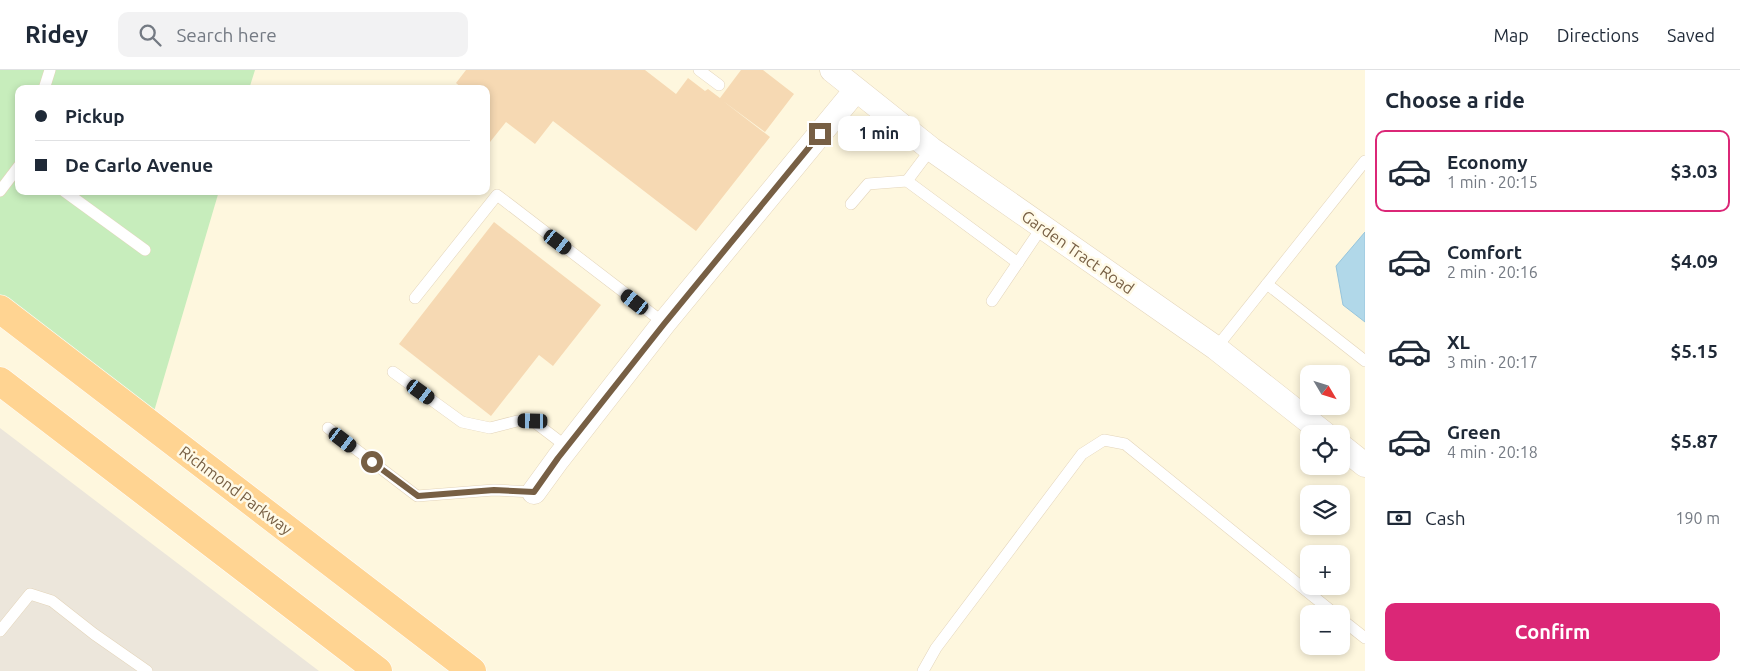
<!DOCTYPE html>
<meta charset="utf-8">
<style>
body{margin:0;font-family:Ubuntu,sans-serif;background:#f2f2f3;color:#1f2937;height:100vh;display:flex;flex-direction:column;font-size:19px;white-space:nowrap}
*{box-sizing:border-box;margin:0}
p{font-size:16px;color:#747a83}
.icon{flex:none;width:28px;height:28px;fill:none;stroke:currentColor;stroke-width:2;stroke-linecap:round;stroke-linejoin:round}
.map{position:relative;flex:1;overflow:hidden}
.side{display:flex;flex-direction:column;background:#fff;width:375px}
.side>*{flex:none}
.hud{position:absolute;left:15px;top:15px;width:475px;height:110px;border-radius:10px;box-shadow:0 2px 8px #0003;display:grid;align-content:center;height:110px;padding:0 20px;background:#fff}
.needle{width:32px;rotate:128deg}
.tools{position:absolute;left:1300px;top:295px;display:grid;gap:10px}
.tools a{display:grid;place-items:center;width:50px;height:50px;border-radius:10px;background:#fff;box-shadow:0 2px 8px #0003;font-size:25px}
.end{position:absolute;width:22px;height:22px;margin:-11px;border:6px solid #775f44;background:#fff;box-shadow:0 0 0 2px #fff}
.from{border-radius:50%}
.bubble{position:absolute;height:35px;border-radius:10px;background:#fff;box-shadow:0 2px 8px #0003;font-size:16px;font-weight:700;line-height:35px;text-align:center}
.car{position:absolute;width:15px;height:30px;margin:-15px -8px;border-radius:6px;box-shadow:0 0 4px 1px #0007;background:linear-gradient(#222 24%,#8ab4d8 0 40%,#222 0 76%,#8ab4d8 0 86%,#222 0)}
.hud b{display:flex;align-items:center;gap:18px;height:48px;font-size:19px}
.hud b+b{border-top:1px solid #e0e1e3}
.hud i{width:12px;height:12px;background:#1f2937}
ul{padding:0;list-style:none}
li{display:flex;align-items:center;gap:15px;height:82px;margin:0 10px 8px;padding:0 10px;border:2px solid transparent;border-radius:10px}
li div{flex:1}
li b{display:block;font-size:19px}
li em{font-style:normal;font-weight:700}
li.active{border-color:#db2777}
li>.icon{width:45px;height:45px;stroke-width:1.5}
h2{padding:0 20px;font-size:22px;line-height:60px}
.pay{display:flex;align-items:center;gap:12px;height:55px;padding:0 20px;font-size:19px}
.pay p{margin-inline-start:auto}
.cta{display:flex;gap:10px;margin-top:auto;padding:10px 20px}
.cta a{flex:1;height:58px;border-radius:10px;background:#db2777;color:#fff;font-size:20px;font-weight:700;line-height:58px;text-align:center}
header{display:flex;align-items:center;gap:30px;box-sizing:border-box;height:70px;padding:0 25px;background:#fff;border-bottom:1px solid #e0e1e3}
header strong{font-size:24px}
nav{display:flex;gap:28px;margin-inline-start:auto;font-size:18px}
.search{width:350px;height:45px;background:#f2f2f3;display:flex;align-items:center;gap:12px;box-sizing:border-box;padding:0 18px;border-radius:10px;color:#747a83;font-size:19px}
main{display:flex;flex:1;min-height:0}
.map>svg:first-child{display:block}
.industrial{fill:#ece6db}
.green{fill:#c7edbc}
.water{fill:#b1d8e9;stroke:#97c5dc}
.building{fill:#f6d9b3}
.lines{fill:none;stroke-linecap:round;stroke-linejoin:round}
.service-casing{stroke:#e3d4ba;stroke-width:12}
.minor-casing{stroke:#e3d4ba;stroke-width:25}
.trunk-casing{stroke:#fff;stroke-width:29}
.service{stroke:#fff;stroke-width:11}
.minor{stroke:#fff;stroke-width:24}
.trunk{stroke:#ffd492;stroke-width:28}
.route{stroke:#775f44;stroke-width:6}
.labels{text-anchor:middle;stroke-width:5;stroke-linejoin:round;paint-order:stroke}
.street-label{font-size:16px;fill:#775f44;stroke:#fffae7}
</style>
<header>
<strong>Ridey</strong>
<div class="search"><svg class="icon" aria-label="search" viewBox="0 0 24 24"><circle cx="10" cy="10" r="6"/><path d="M15 15l6 6"/></svg>Search here</div>
<nav><a>Map</a><a>Directions</a><a>Saved</a></nav>
</header>
<main>
<div class="map">
<svg width="1365" height="601" viewBox="0 0 1365 601">
<rect width="100%" height="100%" fill="#fef7de"/>
<!-- industrial -->
<path class="industrial" d="M0,358L319,601H0Z"/>
<!-- green -->
<path class="green" d="M0,0H255L249,19H19V121H219L150,355L0,241Z"/>
<!-- water -->
<path class="water" d="M1365,162V252L1343,235L1336,196Z"/>
<!-- building -->
<g class="building">
<path d="M466,0H645L676,24L688,8L705,21L708,19L720,28L741,0H763L794,24L765,62L723,31L770,67L696,161L553,51L535,74L506,52L486,77V19H463L456,13Z"/>
<path d="M494,152L601,235L553,296L539,285L491,346L399,274Z"/>
</g>
<g class="lines">
<defs>
<g id="service">
<path d="M699,0L719,15"/>
<path d="M44,19L50,0"/>
<path d="M907,111L931,79"/>
<path d="M0,121L19,96"/>
<path d="M64,121L145,180"/>
<path d="M851,134L868,114L907,111L1018,193"/>
<path d="M1267,214L1365,291"/>
<path d="M415,228L497,125L664,253"/>
<path d="M992,231L1042,157"/>
<path d="M1216,278L1365,91"/>
<path d="M393,302L462,352L490,358L517,351H533L567,377"/>
<path d="M328,358L417,426L494,420L534,422"/>
<path d="M1341,549L1365,568"/>
<path d="M0,561L30,524L52,531L94,564L147,601"/>
<path d="M923,601L936,578L1082,384L1104,370L1125,374L1335,544"/>
</g>
<g id="minor">
<path d="M832,0L931,79L1216,278L1325,364"/>
<path d="M1341,376L1365,395"/>
<path d="M534,422L558,389L664,253L856,20"/>
</g>
<g id="trunk">
<path d="M0,239L472,601"/>
<path d="M0,311L378,601"/>
</g>
</defs>
<!-- service casing -->
<use href="#service" class="service-casing"/>
<!-- minor casing -->
<use href="#minor" class="minor-casing"/>
<!-- trunk casing -->
<use href="#trunk" class="trunk-casing"/>
<!-- service -->
<use href="#service" class="service"/>
<!-- minor -->
<use href="#minor" class="minor"/>
<!-- trunk -->
<use href="#trunk" class="trunk"/>
</g>
<g class="lines">
<!-- route -->
<path class="route" d="M372,392L418,426L494,420L534,422L558,388L664,254L820,64"/>
</g>
<g class="labels">
<!-- street labels -->
<g class="street-label">
<text transform="translate(1078 182) rotate(35)" y="6">Garden Tract Road</text>
<text transform="translate(236 420) rotate(37)" y="6">Richmond Parkway</text>
</g>
</g>
</svg>
<div class="tools">
<a><svg class="needle" viewBox="-14 -14 28 28"><path d="M0-13l5 13h-10z" fill="#e53935"/><path d="M0 13l5-13h-10z" fill="#747a83"/></svg></a>
<a><svg class="icon" aria-label="locate" viewBox="0 0 24 24"><circle cx="12" cy="12" r="6"/><path d="M12 2v4M12 18v4M2 12h4M18 12h4"/></svg></a>
<a><svg class="icon" aria-label="layers" viewBox="0 0 24 24"><path d="M12 4l9 5-9 5-9-5zM3 14l9 5 9-5"/></svg></a>
<a>+</a>
<a>−</a>
</div>
<i class="end from" style="left:372px;top:392px"></i>
<i class="end" style="left:820px;top:64px"></i>
<div class="bubble" style="left:838px;top:46px;width:82px">1 min</div>
<i class="car" style="left:558px;top:172px;rotate:127deg"></i>
<i class="car" style="left:635px;top:232px;rotate:308deg"></i>
<i class="car" style="left:421px;top:322px;rotate:126deg"></i>
<i class="car" style="left:533px;top:351px;rotate:271deg"></i>
<i class="car" style="left:343px;top:370px;rotate:127deg"></i>
<div class="hud">
<b><i class="from"></i>Pickup</b>
<b><i></i>De Carlo Avenue</b>
</div>
</div>
<section class="side">
<h2>Choose a ride</h2>
<ul>
<li class="active"><svg class="icon" aria-label="car" viewBox="0 0 24 24"><path d="M5 17H2v-5l4-1 3-4h7l3 4 3 1v5h-3M9 17h6M6 11h13"/><circle cx="7" cy="17" r="2"/><circle cx="17" cy="17" r="2"/></svg><div><b>Economy</b><p>1 min · 20:15</p></div><em>$3.03</em></li>
<li><svg class="icon" aria-label="car" viewBox="0 0 24 24"><path d="M5 17H2v-5l4-1 3-4h7l3 4 3 1v5h-3M9 17h6M6 11h13"/><circle cx="7" cy="17" r="2"/><circle cx="17" cy="17" r="2"/></svg><div><b>Comfort</b><p>2 min · 20:16</p></div><em>$4.09</em></li>
<li><svg class="icon" aria-label="car" viewBox="0 0 24 24"><path d="M5 17H2v-5l4-1 3-4h7l3 4 3 1v5h-3M9 17h6M6 11h13"/><circle cx="7" cy="17" r="2"/><circle cx="17" cy="17" r="2"/></svg><div><b>XL</b><p>3 min · 20:17</p></div><em>$5.15</em></li>
<li><svg class="icon" aria-label="car" viewBox="0 0 24 24"><path d="M5 17H2v-5l4-1 3-4h7l3 4 3 1v5h-3M9 17h6M6 11h13"/><circle cx="7" cy="17" r="2"/><circle cx="17" cy="17" r="2"/></svg><div><b>Green</b><p>4 min · 20:18</p></div><em>$5.87</em></li>
</ul>
<div class="pay"><svg class="icon" aria-label="cash" viewBox="0 0 24 24"><path d="M3 7h18v10H3z"/><circle cx="12" cy="12" r="2"/></svg>Cash<p>190 m</p></div>
<div class="cta"><a>Confirm</a></div>
</section>
</main>
